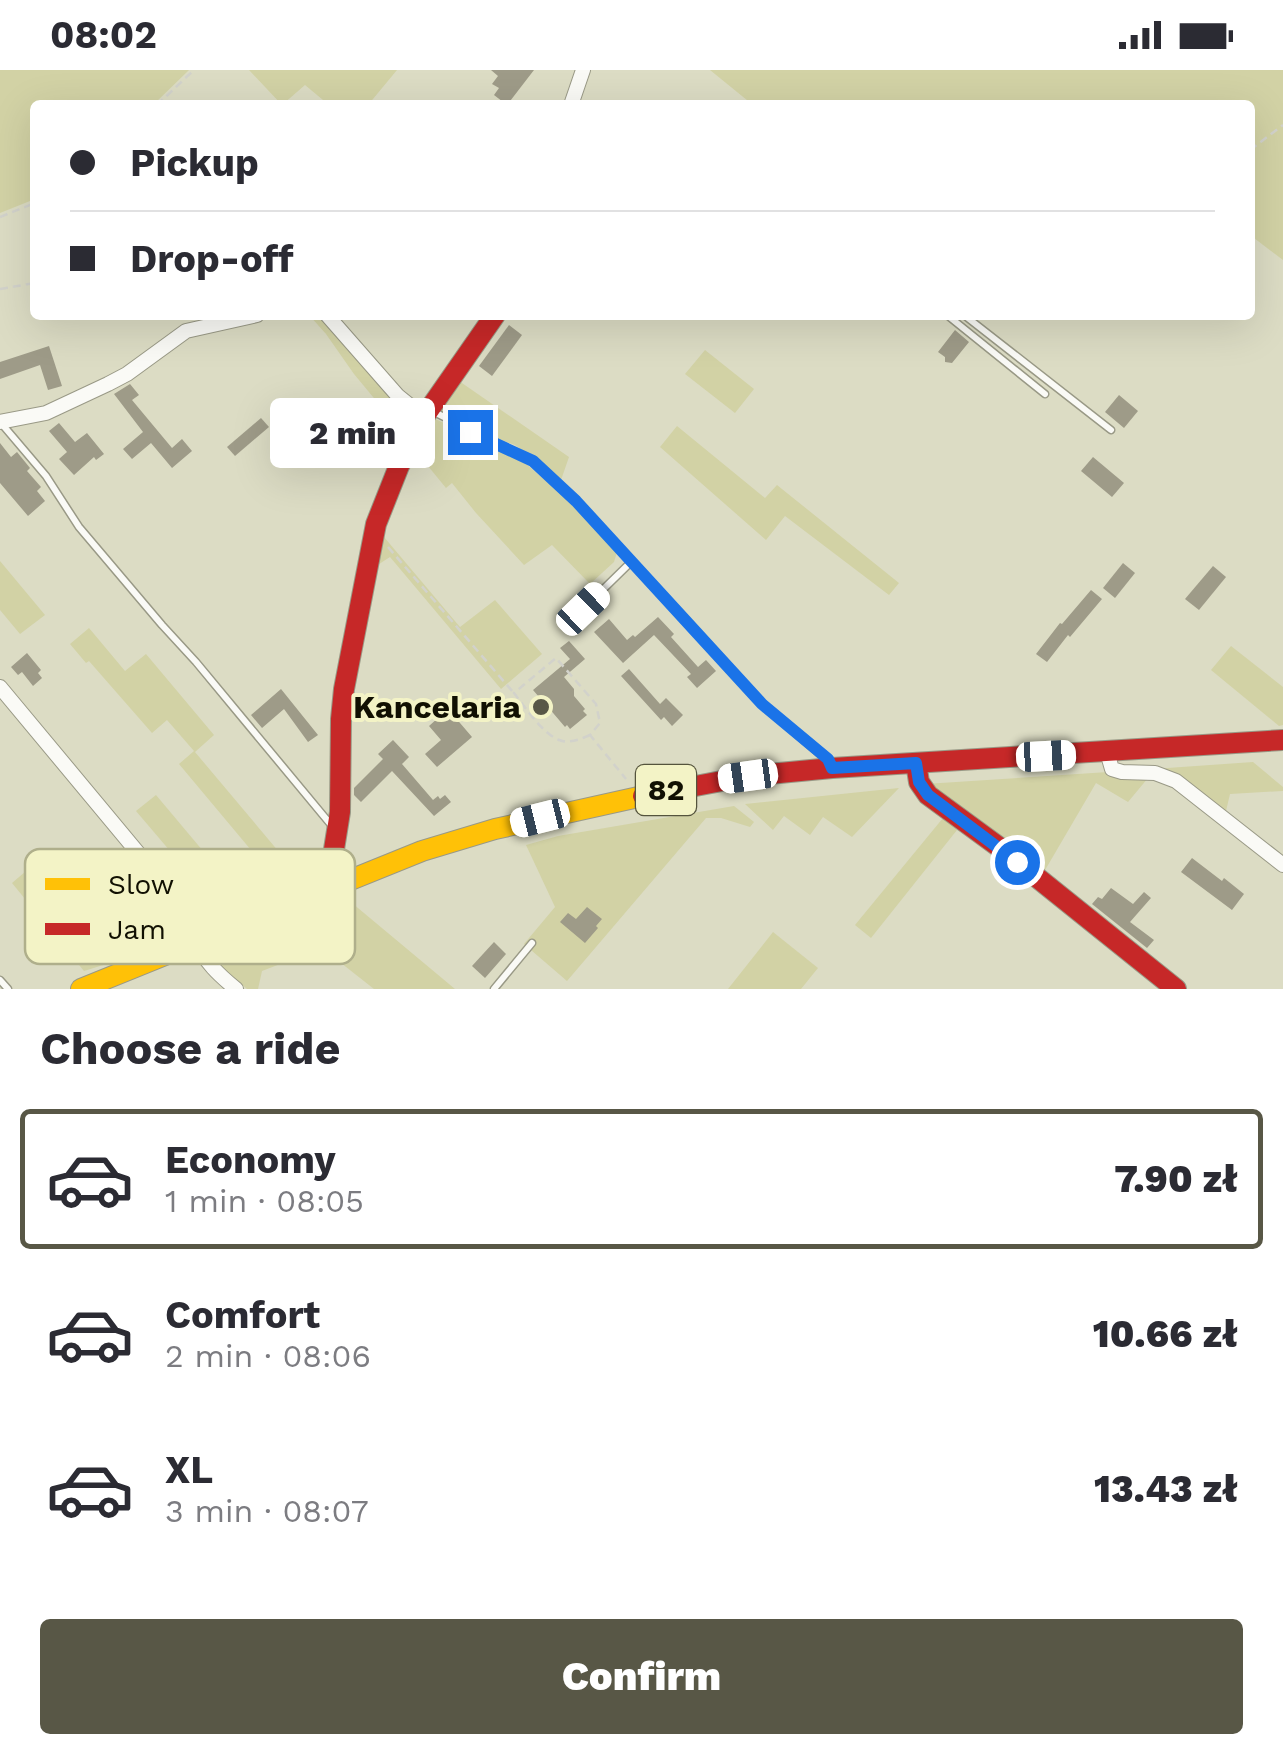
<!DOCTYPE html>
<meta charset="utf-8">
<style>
body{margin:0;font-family:"Work Sans",sans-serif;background:#f7f7f7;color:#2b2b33;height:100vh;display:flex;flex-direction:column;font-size:38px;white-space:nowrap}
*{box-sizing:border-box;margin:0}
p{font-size:32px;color:#7c7c81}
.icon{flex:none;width:55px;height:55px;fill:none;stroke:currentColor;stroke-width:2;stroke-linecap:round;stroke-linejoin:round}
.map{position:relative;height:919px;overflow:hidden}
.drawer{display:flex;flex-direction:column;background:#fff;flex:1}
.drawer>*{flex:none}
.banner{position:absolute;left:30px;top:30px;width:1225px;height:220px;border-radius:10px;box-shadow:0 10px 40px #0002;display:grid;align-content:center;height:220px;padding:0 40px;background:#fff}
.end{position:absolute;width:45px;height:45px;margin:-22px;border:12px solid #1a73e8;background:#fff;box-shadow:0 0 0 5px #fff}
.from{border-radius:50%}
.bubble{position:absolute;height:70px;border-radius:10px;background:#fff;box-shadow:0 10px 40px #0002;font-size:32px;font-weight:800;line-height:70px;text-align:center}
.car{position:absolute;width:30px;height:60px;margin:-30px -15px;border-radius:12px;box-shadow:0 0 8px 2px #0007;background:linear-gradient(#fff 24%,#345 0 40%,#fff 0 76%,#345 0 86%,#fff 0)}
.banner b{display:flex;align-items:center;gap:35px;height:95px;font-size:38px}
.banner b+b{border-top:2px solid #e1e1e2}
.banner i{width:25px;height:25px;background:#2b2b33}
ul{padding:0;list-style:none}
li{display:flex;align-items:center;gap:30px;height:140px;margin:0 20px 15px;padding:0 20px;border:5px solid transparent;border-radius:10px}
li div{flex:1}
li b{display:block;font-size:38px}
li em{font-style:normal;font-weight:800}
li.on{border-color:#585746}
li>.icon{width:90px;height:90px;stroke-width:1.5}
h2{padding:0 40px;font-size:45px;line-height:120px}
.action{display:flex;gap:20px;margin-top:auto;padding:20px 40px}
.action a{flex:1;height:115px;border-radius:10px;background:#585746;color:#fff;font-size:40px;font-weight:800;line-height:115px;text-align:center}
.status{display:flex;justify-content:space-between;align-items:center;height:70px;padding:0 50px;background:#fff;direction:ltr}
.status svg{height:28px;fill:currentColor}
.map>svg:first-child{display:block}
.green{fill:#d2d2a5}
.building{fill:#9e9b88}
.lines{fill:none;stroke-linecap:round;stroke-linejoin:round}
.lane-casing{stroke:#999986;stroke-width:9}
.street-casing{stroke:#999986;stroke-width:16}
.slow-casing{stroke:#999986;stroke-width:22}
.jam-casing{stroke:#999986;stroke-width:22}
.path{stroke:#d2d2cb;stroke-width:2.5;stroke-dasharray:8 5;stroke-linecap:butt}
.lane{stroke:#fafaf6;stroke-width:6}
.street{stroke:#fafaf6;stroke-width:14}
.slow{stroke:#ffc107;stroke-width:20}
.jam{stroke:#c62828;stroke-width:20}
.route{stroke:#1a73e8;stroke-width:12}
.poi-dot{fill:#585746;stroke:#f3f3c6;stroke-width:4}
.labels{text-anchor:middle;stroke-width:8;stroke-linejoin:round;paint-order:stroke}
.shield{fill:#f3f3c6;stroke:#55543d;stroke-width:2.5}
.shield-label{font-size:30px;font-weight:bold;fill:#111002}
.poi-label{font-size:32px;font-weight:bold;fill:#111002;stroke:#f3f3c6;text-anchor:end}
.key{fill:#f3f3c6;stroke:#afaf8b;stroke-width:2.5}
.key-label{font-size:28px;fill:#111002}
</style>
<div class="status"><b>08:02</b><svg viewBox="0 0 49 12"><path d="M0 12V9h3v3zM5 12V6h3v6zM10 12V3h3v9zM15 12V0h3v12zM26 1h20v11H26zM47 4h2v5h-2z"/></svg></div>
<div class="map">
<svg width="1283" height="919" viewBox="0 0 1283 919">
<rect width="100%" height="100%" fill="#dcdcc4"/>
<!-- green -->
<g class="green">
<path d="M0,0H189L153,35H35V129L0,143Z"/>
<path d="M249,0H397L368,35H329L305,15L282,35Z"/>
<path d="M710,0H1283V190L1250,165V35H753Z"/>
<path d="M309,245H318L333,257L409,347L412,358L407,368L354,304L326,264Z"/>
<path d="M705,280L754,319L735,343L685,304Z"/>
<path d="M459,311L569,387L561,410L530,385L515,375L472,359L438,339Z"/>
<path d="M431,347L518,387L566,428L617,482L614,492L590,514L552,475L524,495L476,443L452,413L446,418L414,379Z"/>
<path d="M677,356L765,428L777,415L899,513L889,525L785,446L766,470L660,377Z"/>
<path d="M378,467H384L460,557L495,530L542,584L501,619L390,487L373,498Z"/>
<path d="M0,491L45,545L20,564L0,540Z"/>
<path d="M89,558L125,601L146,584L214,665L195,682L295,801L314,798L318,800L311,812L286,822L179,694L194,681L167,650L152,663L89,591L86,593L70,574Z"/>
<path d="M1231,576L1283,617V655L1279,656L1211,600Z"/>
<path d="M1253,692L1283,717V721L1230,724L1226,741L1190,714L1153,699Z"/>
<path d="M1108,702L1148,708L1128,732L1096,713L1041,807L925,714Z"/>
<path d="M899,718L852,767L823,747L810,765L784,746L773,760L745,734Z"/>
<path d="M156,725L245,831L222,842L136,741Z"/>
<path d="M734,736L754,752L750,757L721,748H706L567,911L524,874L555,837L526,775L558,766Z"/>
<path d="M943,748L957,760L871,868L855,855Z"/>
<path d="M39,790L49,810L116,891L84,901L12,813Z"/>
<path d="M352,833L455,919H374L322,878L262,901L258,919H247L211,888L259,875L271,870L293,853Z"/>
<path d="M773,862L818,898L801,919H728Z"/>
</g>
<!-- building -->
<g class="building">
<path d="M491,0H534L507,35L494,25L499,18L492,14L498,6Z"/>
<path d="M509,255L522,265L492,306L479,296Z"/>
<path d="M955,260L969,272L952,293L945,292V287L938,282Z"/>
<path d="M49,276L62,316L48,320L40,295L0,309V292Z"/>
<path d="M130,314L139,325L132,330L172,378L182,369L192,381L172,398L151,373L132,389L123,379L143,362L114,324Z"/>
<path d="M1119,325L1138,341L1124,358L1105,342Z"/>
<path d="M261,348L269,357L235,386L227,377Z"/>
<path d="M59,353L75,372L87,363L104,384L96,390L94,387L74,405L59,389L67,382L49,361Z"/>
<path d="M0,373L11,387L17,382L30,398L27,401L41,417L37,421L45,431L28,446L0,413Z"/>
<path d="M1093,387L1124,413L1112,427L1081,401Z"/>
<path d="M1123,493L1135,503L1115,528L1103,518Z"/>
<path d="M1213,496L1226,507L1199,540L1185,529Z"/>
<path d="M1091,520L1102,529L1070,567L1068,565L1047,592L1036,584L1060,553L1062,554Z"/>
<path d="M658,547L674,564L671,567L698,597L706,590L716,601L697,618L687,607L691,604L654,565L623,593L594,562L609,549L627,570L633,565L635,567Z"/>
<path d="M569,571L585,589L564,607L574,619V626L585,639L583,641L587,645L570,659L567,655L565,657L548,637L540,643L532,634L539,627L533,620L570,589L560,578Z"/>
<path d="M27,583L41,600L38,603L42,608L33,616L22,602L18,605L11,597Z"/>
<path d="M629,599L660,634L666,628L683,645L672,656L664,647L661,650L621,606Z"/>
<path d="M281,619L318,665L308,672L284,639L262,658L251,645Z"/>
<path d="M448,639L472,667L437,697L425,684L441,670L429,656Z"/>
<path d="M393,670L409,687L402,694L433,730L438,726L440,729L445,725L451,732L434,746L392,701L361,732L354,725V718L383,689L378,684Z"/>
<path d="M1192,788L1222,811L1224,808L1244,824L1232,840L1181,802Z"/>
<path d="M1111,818L1133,834L1144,822L1151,828L1130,852L1154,870L1147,878L1092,834L1098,827L1102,829Z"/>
<path d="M587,837L602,849L596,856L598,858L585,873L560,852L568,843L576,849Z"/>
<path d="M494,872L506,884L485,908L472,896Z"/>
</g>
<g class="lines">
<defs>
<g id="lane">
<path d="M947,245L1045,324"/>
<path d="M964,245L1111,360"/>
<path d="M430,340L533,391L576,431L762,634L829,692"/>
<path d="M1,353L46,406L79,457L162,555L196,592L332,756"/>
<path d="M583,539L631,492"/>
<path d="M0,910L8,919"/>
<path d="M494,919L532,873"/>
</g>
<g id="street">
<path d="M571,35L583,0"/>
<path d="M327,245L398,326L424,347"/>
<path d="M0,352L46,343L108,314L127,304L186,261L257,245"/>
<path d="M0,617L208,867"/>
<path d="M1107,682L1112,699L1122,702L1155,703L1176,711L1283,795"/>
<path d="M196,872C205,892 219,905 236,919"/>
</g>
<path id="slow" d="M81,919L422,781L495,759L643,726"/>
<g id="jam">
<path d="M916,693L919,712L928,725L999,777L1176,919"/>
<path d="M643,726L748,706L832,698L1283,670"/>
<path d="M333,816L330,804L340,742L341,649L344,619L376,454L399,396L424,347L495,245"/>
</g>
</defs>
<!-- lane casing -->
<use href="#lane" class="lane-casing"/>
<!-- street casing -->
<use href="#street" class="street-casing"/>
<!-- slow casing -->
<use href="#slow" class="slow-casing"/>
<!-- jam casing -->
<use href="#jam" class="jam-casing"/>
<!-- path -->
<g class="path">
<path d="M157,35L194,0"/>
<path d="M1250,80L1283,55"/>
<path d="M0,147L35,133"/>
<path d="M0,219L35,213"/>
<path d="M388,477L513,622"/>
<path d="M590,665C581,669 569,674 559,670C542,663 525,637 514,623L556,588L596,634L600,653L590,665L626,709"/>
</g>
<!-- lane -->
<use href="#lane" class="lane"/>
<!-- street -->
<use href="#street" class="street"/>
<!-- slow -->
<use href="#slow" class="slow"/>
<!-- jam -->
<use href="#jam" class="jam"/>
</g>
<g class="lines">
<!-- route -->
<path class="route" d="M470,362L533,391L576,431L762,634L828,689L832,698L916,693L919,712L928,725L1017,792"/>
</g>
<!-- markers -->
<circle class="poi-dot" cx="541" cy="637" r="10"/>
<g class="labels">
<!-- shield labels -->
<rect class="shield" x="636" y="695" width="60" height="50" rx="8"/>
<g class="shield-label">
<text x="666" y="730">82</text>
</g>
<!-- poi labels -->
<g class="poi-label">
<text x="521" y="648">Kancelaria</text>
</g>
</g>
<!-- legend -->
<rect x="25" y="779" width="330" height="115" rx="15" class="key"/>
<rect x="45" y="808" width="45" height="12" fill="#ffc107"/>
<rect x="45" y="853" width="45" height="12" fill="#c62828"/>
<g class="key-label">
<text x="108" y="824">Slow</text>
<text x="108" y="869">Jam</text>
</g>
</svg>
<i class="end from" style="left:1017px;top:792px"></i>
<i class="end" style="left:470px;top:362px"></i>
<div class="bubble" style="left:270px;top:328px;width:165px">2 min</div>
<i class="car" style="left:583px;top:539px;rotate:46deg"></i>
<i class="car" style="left:1046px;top:686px;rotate:87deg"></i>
<i class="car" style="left:748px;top:706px;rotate:262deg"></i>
<i class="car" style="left:540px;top:748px;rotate:256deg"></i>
<div class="banner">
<b><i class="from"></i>Pickup</b>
<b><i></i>Drop-off</b>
</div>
</div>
<section class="drawer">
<h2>Choose a ride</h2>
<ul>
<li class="on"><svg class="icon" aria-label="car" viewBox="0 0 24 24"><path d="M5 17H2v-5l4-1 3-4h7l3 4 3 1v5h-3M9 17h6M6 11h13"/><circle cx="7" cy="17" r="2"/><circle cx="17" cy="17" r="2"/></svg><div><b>Economy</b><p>1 min · 08:05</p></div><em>7.90 zł</em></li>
<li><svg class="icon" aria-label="car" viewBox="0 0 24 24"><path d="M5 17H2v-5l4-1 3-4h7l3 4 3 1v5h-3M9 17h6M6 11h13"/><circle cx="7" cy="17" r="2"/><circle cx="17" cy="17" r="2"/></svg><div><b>Comfort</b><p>2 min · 08:06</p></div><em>10.66 zł</em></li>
<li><svg class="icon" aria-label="car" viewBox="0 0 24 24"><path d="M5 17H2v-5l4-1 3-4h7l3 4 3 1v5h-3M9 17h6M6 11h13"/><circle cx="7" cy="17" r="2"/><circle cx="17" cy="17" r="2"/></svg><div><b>XL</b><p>3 min · 08:07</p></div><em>13.43 zł</em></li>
</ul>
<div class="action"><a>Confirm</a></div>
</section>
